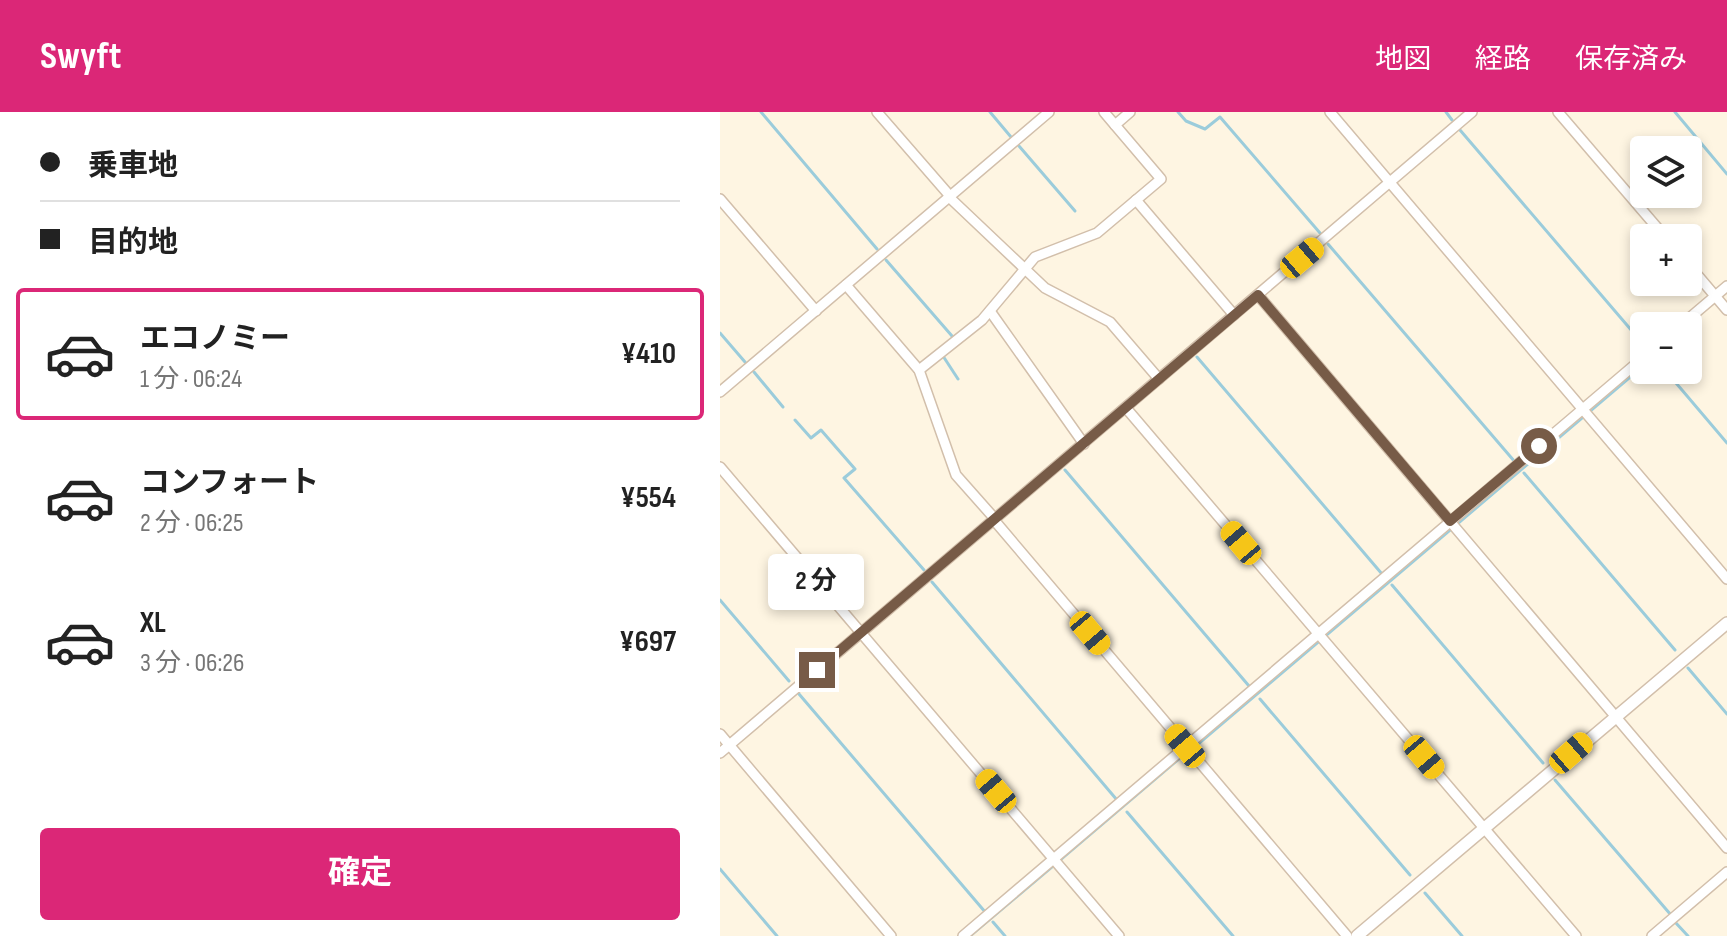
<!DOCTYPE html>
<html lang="ja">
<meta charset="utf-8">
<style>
body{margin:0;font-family:"Sofia Sans Condensed","Noto Sans JP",sans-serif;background:#f6f6f6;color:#222;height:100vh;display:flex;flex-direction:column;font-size:30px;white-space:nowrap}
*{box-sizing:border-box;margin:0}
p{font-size:26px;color:#767676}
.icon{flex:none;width:44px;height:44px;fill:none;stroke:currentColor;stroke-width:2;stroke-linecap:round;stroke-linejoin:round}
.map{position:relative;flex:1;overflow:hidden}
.side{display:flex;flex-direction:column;background:#fff;width:720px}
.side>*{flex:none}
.guide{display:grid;align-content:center;height:176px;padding:0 40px;background:#fff}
.controls{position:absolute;left:910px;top:24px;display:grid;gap:16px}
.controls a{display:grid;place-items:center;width:72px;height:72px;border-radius:8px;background:#fff;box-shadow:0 4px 12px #0003;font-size:40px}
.end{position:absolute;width:36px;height:36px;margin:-18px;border:10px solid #775b47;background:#fff;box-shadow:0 0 0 4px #fff}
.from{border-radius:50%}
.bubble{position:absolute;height:56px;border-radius:8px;background:#fff;box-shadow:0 4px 12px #0003;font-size:26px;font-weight:700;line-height:56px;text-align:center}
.car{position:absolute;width:24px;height:48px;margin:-24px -12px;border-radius:10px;box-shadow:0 0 6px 2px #0007;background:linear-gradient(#f5c518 24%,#345 0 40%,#f5c518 0 76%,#345 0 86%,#f5c518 0)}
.guide b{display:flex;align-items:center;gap:28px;height:76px;font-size:30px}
.guide b+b{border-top:2px solid #e0e0e0}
.guide i{width:20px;height:20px;background:#222}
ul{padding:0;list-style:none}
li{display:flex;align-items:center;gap:24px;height:132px;margin:0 16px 12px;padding:0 24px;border:4px solid transparent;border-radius:8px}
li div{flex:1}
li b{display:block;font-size:30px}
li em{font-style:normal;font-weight:700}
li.on{border-color:#db2777}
li>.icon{width:72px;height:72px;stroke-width:1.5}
.action{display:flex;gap:16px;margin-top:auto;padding:16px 40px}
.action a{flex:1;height:92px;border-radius:8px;background:#db2777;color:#fff;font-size:32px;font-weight:700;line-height:92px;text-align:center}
header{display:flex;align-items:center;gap:48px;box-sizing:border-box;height:112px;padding:0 40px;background:#db2777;color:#fff}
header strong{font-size:38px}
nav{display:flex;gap:44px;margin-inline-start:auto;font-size:28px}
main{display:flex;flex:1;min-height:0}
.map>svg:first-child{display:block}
.water{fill:#b5dde8;stroke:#9bccdb;stroke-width:2}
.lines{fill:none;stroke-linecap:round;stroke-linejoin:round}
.stream{stroke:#9bccdb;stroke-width:3}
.minor-casing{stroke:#d2bfab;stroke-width:12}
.tertiary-casing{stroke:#d2bfab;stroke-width:14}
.minor{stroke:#fff;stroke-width:9}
.tertiary{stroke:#fff;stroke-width:11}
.route{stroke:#775b47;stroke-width:10}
</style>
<header>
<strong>Swyft</strong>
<nav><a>地図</a><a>経路</a><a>保存済み</a></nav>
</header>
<main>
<section class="side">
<div class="guide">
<b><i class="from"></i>乗車地</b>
<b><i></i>目的地</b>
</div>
<ul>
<li class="on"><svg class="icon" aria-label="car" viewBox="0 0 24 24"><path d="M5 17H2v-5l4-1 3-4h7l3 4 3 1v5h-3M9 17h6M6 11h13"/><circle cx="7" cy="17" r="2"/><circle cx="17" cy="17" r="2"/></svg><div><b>エコノミー</b><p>1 分 · 06:24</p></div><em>¥410</em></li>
<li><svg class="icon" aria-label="car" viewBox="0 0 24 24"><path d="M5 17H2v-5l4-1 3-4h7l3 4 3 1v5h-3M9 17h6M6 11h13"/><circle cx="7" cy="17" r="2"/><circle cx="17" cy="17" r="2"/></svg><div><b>コンフォート</b><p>2 分 · 06:25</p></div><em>¥554</em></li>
<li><svg class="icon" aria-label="car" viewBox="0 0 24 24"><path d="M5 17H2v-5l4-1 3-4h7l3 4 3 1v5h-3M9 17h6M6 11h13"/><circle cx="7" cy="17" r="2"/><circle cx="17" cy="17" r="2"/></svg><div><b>XL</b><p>3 分 · 06:26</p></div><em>¥697</em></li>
</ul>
<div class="action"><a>確定</a></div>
</section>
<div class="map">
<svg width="1007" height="824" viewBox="0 0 1007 824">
<rect width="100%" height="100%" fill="#fef5e2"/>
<!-- water -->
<path class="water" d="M924,250V254L472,638L470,636Z"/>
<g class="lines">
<!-- stream -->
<g class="stream">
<path d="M41,0L157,137"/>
<path d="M270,0L291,25"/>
<path d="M458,0L466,9L485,17L500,5L600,121"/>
<path d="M726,0L732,8"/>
<path d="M955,0L1007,62"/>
<path d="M740,18L924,233"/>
<path d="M299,34L355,99"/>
<path d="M608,132L795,350"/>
<path d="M166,148L232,224"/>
<path d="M0,221L25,250"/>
<path d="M223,244L238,267"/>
<path d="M477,245L662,462"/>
<path d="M945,258L1007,331"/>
<path d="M34,260L63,295"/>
<path d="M75,308L91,326L101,318L135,357L124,366L204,458"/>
<path d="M345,358L529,574"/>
<path d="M804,361L955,538"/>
<path d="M212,470L397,688"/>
<path d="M672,473L823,651"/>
<path d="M0,488L69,569"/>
<path d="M968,556L1007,602"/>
<path d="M79,582L266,801"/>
<path d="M540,587L690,763"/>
<path d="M835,668L951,803"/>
<path d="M407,700L513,824"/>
<path d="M340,748L467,640"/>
<path d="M0,757L57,824"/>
<path d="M705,781L742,824"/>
<path d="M273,810L285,824"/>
<path d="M955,810L968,824"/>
<path d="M250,824L333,754"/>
</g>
<defs>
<g id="minor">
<path d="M157,0L230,84"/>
<path d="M384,0L395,13L410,0"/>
<path d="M610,0L1007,467"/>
<path d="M838,0L946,126"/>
<path d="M229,85L325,176L390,210L439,267"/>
<path d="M0,87L96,199"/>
<path d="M416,88L514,203"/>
<path d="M968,152L1007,198"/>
<path d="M126,173L199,258L236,363L275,407"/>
<path d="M538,183L1007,736"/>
<path d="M270,199L364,332"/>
<path d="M960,214L1007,174"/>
<path d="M199,258L262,208L315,145L377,121L441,67L395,13"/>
<path d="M0,280L329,0"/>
<path d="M406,296L856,824"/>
<path d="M0,355L399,824"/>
<path d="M274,408L627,824"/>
<path d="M0,622L171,824"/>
<path d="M0,641L752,0"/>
<path d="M243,824L924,245"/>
<path d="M932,824L1007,760"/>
</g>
<path id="tertiary" d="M637,824L1007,511"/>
</defs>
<!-- minor casing -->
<use href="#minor" class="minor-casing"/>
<!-- tertiary casing -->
<use href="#tertiary" class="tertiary-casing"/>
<!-- minor -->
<use href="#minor" class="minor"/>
<!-- tertiary -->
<use href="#tertiary" class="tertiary"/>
</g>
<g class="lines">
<!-- route -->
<path class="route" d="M97,558L538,183L730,409L819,334"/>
</g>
</svg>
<div class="controls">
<a><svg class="icon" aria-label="layers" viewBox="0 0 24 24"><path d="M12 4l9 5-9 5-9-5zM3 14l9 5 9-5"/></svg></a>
<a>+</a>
<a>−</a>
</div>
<i class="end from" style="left:819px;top:334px"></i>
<i class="end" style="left:97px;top:558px"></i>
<div class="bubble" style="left:48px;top:442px;width:96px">2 分</div>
<i class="car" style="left:582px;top:146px;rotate:50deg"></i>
<i class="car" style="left:521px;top:431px;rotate:320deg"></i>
<i class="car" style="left:370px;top:521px;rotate:140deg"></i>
<i class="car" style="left:465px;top:634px;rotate:320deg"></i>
<i class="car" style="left:851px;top:641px;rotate:49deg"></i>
<i class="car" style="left:704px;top:645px;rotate:140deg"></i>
<i class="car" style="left:276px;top:679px;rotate:320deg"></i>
</div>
</main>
